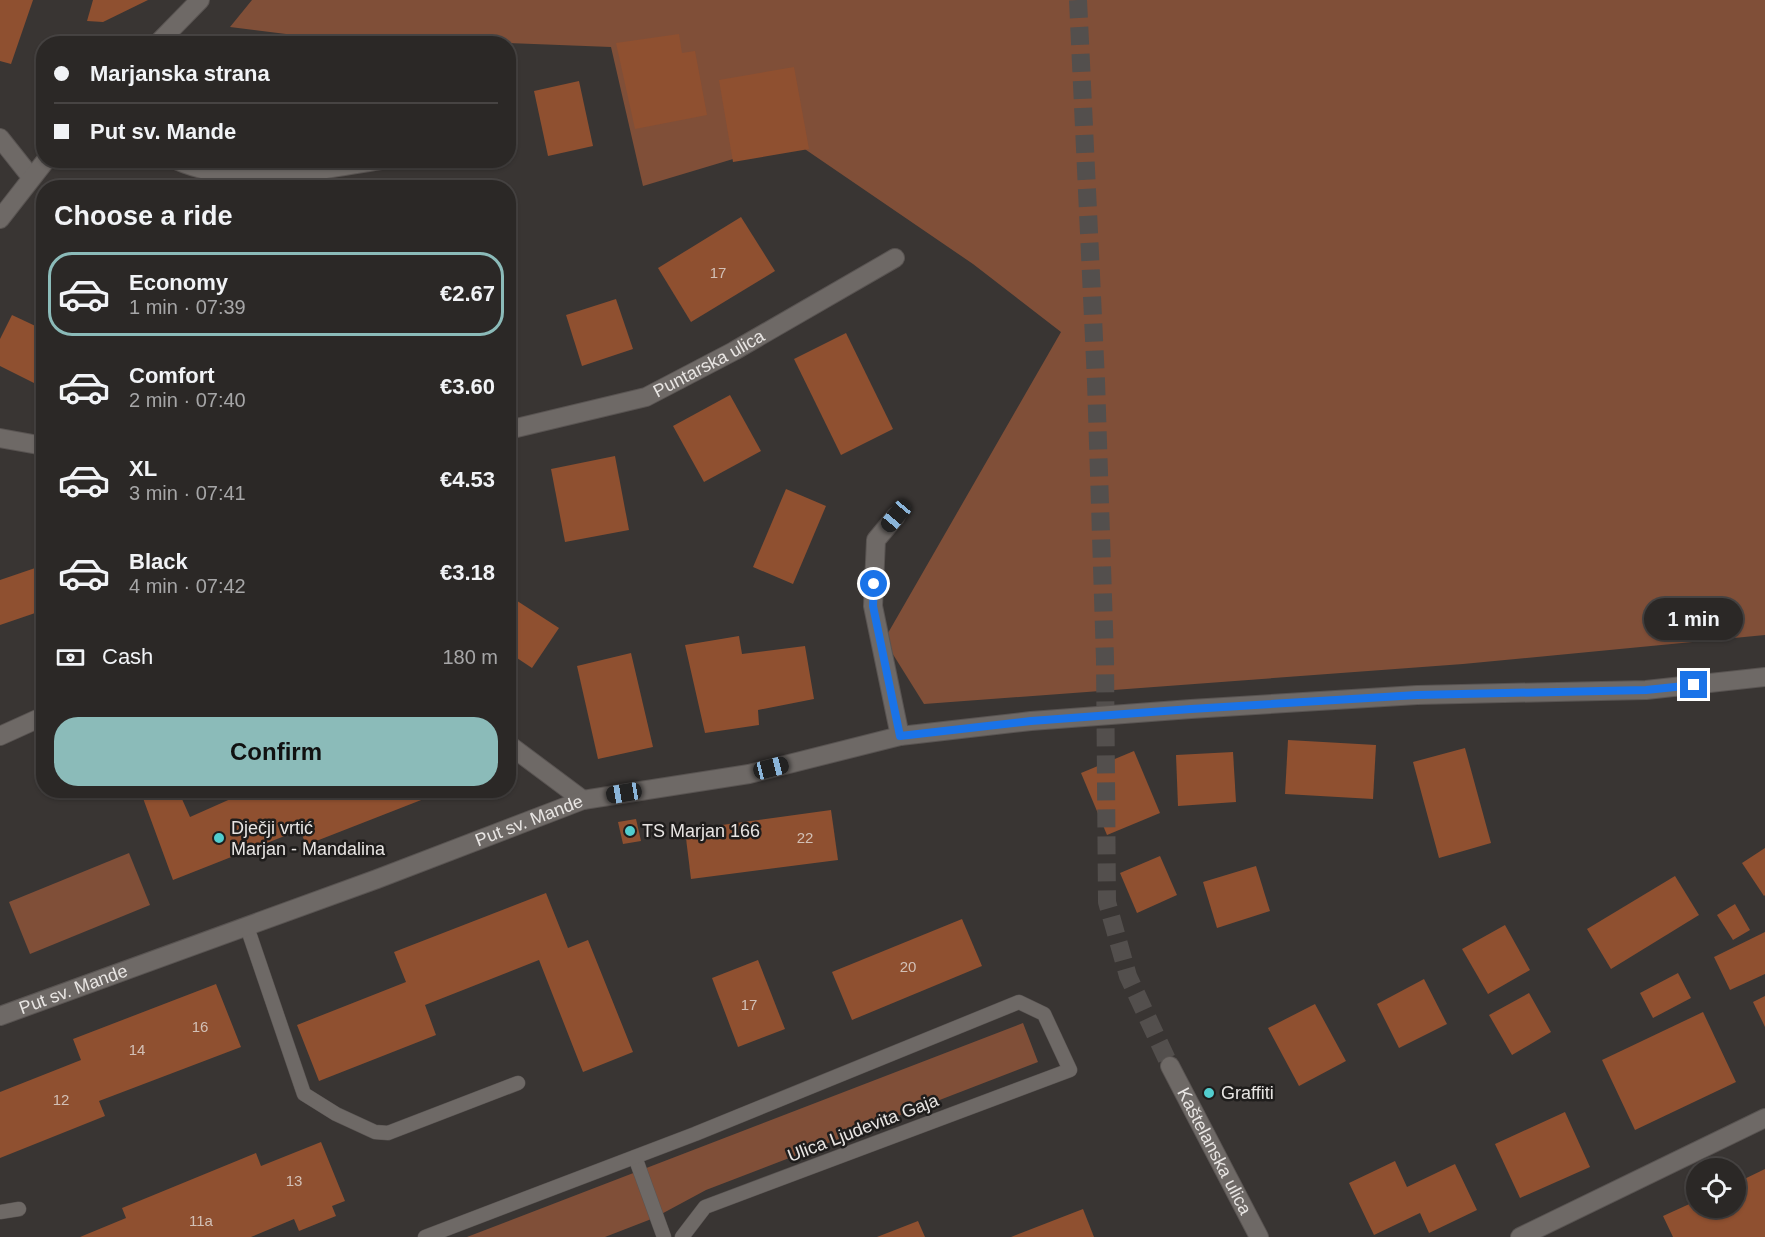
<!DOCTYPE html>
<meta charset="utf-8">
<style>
body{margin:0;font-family:Arial,sans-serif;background:#33302e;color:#f1f3f6;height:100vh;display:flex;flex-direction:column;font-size:22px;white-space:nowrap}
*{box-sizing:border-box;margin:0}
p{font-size:20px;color:#a6a6a7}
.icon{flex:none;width:33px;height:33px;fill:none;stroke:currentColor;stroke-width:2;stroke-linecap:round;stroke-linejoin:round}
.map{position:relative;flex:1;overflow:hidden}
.panel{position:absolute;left:36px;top:180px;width:480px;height:618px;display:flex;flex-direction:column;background:#2b2826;border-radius:24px;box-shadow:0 2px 4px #0004,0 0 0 2px #474443}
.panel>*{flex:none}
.top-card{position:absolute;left:36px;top:36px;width:480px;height:132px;border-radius:24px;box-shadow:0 2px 4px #0004,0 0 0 2px #474443;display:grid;align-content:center;height:132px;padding:0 18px;background:#2b2826}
.tools{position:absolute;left:1686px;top:1158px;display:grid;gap:12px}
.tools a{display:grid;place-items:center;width:60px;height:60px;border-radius:50%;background:#2b2826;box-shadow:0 2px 4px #0004,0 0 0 2px #474443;font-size:30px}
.end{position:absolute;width:27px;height:27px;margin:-14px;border:8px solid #1a73e8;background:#fff;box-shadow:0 0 0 3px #fff}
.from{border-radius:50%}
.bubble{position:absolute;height:42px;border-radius:21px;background:#2b2826;box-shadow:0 2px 4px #0004,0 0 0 2px #474443;font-size:20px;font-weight:700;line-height:42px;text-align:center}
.car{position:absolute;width:18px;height:36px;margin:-18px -9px;border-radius:8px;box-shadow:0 0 4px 2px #0007;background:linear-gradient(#222 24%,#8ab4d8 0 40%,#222 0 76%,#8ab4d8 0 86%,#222 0)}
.top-card b{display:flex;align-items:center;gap:21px;height:57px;font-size:22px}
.top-card b+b{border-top:2px solid #474443}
.top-card i{width:15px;height:15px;background:#f1f3f6}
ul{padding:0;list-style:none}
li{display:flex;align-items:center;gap:18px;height:84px;margin:0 12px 9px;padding:0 6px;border:3px solid transparent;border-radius:24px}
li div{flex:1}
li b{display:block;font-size:22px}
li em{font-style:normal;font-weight:700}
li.active{border-color:#8bbbb9}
li>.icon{width:54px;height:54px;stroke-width:1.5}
h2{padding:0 18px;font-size:27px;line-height:72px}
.pay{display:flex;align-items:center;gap:15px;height:66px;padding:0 18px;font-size:22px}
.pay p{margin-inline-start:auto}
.action{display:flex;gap:12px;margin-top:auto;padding:12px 18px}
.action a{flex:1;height:69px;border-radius:24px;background:#8bbbb9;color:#111;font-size:24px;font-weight:700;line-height:69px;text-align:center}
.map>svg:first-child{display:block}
.green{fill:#804f38}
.building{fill:#8f5030}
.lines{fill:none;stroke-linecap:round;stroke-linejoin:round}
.secondary-tunnel{stroke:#534f4d;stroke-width:18;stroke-dasharray:18 9;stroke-linecap:butt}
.service-casing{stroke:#595452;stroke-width:15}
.minor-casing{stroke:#595452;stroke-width:20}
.secondary-casing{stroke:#595452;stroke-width:20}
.service{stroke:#6e6966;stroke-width:14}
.minor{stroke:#6e6966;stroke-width:18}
.secondary{stroke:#6e6966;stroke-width:18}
.route{stroke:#1a73e8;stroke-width:8}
.poi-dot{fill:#52cdce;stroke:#1f1d1c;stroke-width:2}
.labels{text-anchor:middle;stroke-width:5;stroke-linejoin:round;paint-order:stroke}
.number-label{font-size:15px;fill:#d2c0b6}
.street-label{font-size:18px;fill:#e8e5e3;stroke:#1f1d1c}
.poi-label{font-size:18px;fill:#e8e5e3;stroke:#1f1d1c;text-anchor:start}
</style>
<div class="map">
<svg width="1765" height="1237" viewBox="0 0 1765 1237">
<rect width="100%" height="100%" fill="#393533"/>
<!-- green -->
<g class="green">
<path d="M252,0H1765V635L1463,664L924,704L884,640L1061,332L973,264L793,141L643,186L611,47L286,34L230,27Z"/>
<path d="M129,853L150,905L30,954L9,902Z"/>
<path d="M1023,1023L1038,1062L706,1190L654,1218L605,1237H467Z"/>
</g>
<!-- building -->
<g class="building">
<path d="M0,0H33L11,64L0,61Z"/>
<path d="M93,0H148L103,22L87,21Z"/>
<path d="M679,34L682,53L695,51L707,115L635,129L616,43Z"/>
<path d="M794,67L809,149L733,162L719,80Z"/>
<path d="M579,81L593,146L548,156L534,91Z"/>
<path d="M741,217L775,271L691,322L658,268Z"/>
<path d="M616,299L633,349L582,366L566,315Z"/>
<path d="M12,315L44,330V388L0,366V339Z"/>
<path d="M846,333L893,429L841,455L794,359Z"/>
<path d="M730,395L761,451L704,482L673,426Z"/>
<path d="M615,456L629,530L565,542L551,469Z"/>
<path d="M786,489L826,506L793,584L753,567Z"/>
<path d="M44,565V610L0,625V580Z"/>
<path d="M508,595L559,628L532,668L508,652Z"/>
<path d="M739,636L742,654L805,646L814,699L758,710L759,725L705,733L685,645Z"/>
<path d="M631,653L653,747L598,759L577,666Z"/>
<path d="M1288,740L1376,745L1373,799L1285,794Z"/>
<path d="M1465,748L1491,843L1439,858L1413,762Z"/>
<path d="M1134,751L1160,813L1107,835L1081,773Z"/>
<path d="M1233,752L1236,802L1178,806L1176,755Z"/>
<path d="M140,790H178L190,817L244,793L243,790H432L434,795L306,845L300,830L173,880Z"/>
<path d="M831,810L838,860L691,879L685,830Z"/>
<path d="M636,819L641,841L623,844L618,822Z"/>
<path d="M1765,848V895L1764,896L1742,863Z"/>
<path d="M1160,856L1177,895L1137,913L1120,873Z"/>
<path d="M1256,866L1270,911L1217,928L1203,882Z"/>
<path d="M1675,876L1699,915L1611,969L1587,929Z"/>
<path d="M546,893L568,948L588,940L633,1052L583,1072L539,960L425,1005L436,1035L319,1081L297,1025L406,982L394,952Z"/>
<path d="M1735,904L1750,930L1733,940L1717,915Z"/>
<path d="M962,919L982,966L852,1020L832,972Z"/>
<path d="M1505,925L1530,970L1488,994L1462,949Z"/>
<path d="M1765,932V974L1730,990L1714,957Z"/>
<path d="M758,960L785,1029L738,1047L712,978Z"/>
<path d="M1678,973L1691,998L1653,1018L1640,993Z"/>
<path d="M1424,979L1447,1024L1399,1048L1377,1004Z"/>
<path d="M216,984L241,1047L99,1101L105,1116L0,1158V1092L81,1060L73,1039Z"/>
<path d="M1529,993L1551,1032L1512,1055L1489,1015Z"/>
<path d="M1765,996V1027L1753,1002Z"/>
<path d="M1315,1004L1346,1061L1299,1086L1268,1028Z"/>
<path d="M1703,1012L1736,1082L1635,1130L1602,1060Z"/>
<path d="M1565,1112L1590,1167L1520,1198L1495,1144Z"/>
<path d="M321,1142L345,1201L332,1206L336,1216L299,1231L294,1219L251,1237H80L126,1218L122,1208L256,1153L261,1166Z"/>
<path d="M1395,1161L1407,1187L1455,1164L1477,1210L1429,1233L1420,1213L1374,1235L1349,1183Z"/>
<path d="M1765,1169V1237H1673L1663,1216L1696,1201V1208H1736V1183Z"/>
<path d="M1083,1209L1094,1237H1011Z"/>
<path d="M918,1221L925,1237H877Z"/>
</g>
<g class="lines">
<!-- secondary-tunnel -->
<path class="secondary-tunnel" d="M1078,0L1096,381L1105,659L1107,902L1128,976L1170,1066"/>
<defs>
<g id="service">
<path d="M247,927L304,1094L336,1114L375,1132L388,1133L518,1083"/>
<path d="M635,1157L664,1237"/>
<path d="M0,1212L19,1209"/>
<path d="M425,1237L695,1134L1019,1002L1044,1014L1070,1070L705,1207L682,1237"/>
</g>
<g id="minor">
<path d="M157,44L200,0"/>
<path d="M0,138L31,177"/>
<path d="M176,160C241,189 314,170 381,160"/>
<path d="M0,219L46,160"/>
<path id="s1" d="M508,430L646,397L734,351L895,258"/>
<path d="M0,438L44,446"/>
<path d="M896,516L876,540L873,606L900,736"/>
<path d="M0,736L44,716"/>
<path d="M508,744L583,800"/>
<path id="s2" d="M0,1016L377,879L583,800L749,774L900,736L1031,721L1191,709L1417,695L1646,690L1765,677"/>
<path d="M1520,1237L1765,1118"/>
</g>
<g id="secondary">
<path id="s3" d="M1170,1066L1259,1237"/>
</g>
</defs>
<!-- service casing -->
<use href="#service" class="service-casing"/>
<!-- minor casing -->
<use href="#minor" class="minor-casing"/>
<!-- secondary casing -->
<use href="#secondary" class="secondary-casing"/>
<!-- service -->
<use href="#service" class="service"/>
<!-- minor -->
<use href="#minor" class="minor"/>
<!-- secondary -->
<use href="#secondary" class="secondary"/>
</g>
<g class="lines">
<!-- route -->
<path class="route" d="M874,584L873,606L900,736L1031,721L1191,709L1417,695L1646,690L1694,685"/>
</g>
<!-- markers -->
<g class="poi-dot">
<circle cx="630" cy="831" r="6"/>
<circle cx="219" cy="838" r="6"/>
<circle cx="1209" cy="1093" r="6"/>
</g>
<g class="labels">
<!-- number labels -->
<g class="number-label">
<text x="718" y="278">17</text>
<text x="805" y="843">22</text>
<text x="908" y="972">20</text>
<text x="749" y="1010">17</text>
<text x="200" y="1032">16</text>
<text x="137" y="1055">14</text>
<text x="61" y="1105">12</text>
<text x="294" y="1186">13</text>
<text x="201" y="1226">11a</text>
</g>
<!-- street labels -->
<g class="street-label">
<text dy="6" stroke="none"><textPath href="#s1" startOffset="213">Puntarska ulica</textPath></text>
<text dy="6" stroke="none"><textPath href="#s2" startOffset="564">Put sv. Mande</textPath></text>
<text dy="6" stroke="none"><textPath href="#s2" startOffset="78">Put sv. Mande</textPath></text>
<text transform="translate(863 1128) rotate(-21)" y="6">Ulica Ljudevita Gaja</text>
<text dy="6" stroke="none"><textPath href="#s3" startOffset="96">Kaštelanska ulica</textPath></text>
</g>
<!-- poi labels -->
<g class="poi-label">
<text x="231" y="834">Dječji vrtić<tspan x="231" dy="21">Marjan - Mandalina</tspan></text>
<text x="642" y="837">TS Marjan 166</text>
<text x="1221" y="1099">Graffiti</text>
</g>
</g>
</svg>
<div class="tools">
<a><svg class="icon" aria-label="locate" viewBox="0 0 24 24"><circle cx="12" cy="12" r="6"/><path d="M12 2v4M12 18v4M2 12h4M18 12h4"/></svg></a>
</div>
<i class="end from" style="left:874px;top:584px"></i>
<i class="end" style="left:1694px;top:685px"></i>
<div class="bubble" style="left:1644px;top:598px;width:99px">1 min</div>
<i class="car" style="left:896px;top:516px;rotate:220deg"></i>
<i class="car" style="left:771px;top:768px;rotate:76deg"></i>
<i class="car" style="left:624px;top:793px;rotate:261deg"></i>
<div class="top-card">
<b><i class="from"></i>Marjanska strana</b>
<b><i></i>Put sv. Mande</b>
</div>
<section class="panel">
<h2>Choose a ride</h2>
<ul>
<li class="active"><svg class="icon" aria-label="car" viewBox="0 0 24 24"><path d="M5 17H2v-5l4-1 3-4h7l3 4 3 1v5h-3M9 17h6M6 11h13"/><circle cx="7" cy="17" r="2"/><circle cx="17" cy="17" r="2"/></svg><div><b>Economy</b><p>1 min · 07:39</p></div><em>€2.67</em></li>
<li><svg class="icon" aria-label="car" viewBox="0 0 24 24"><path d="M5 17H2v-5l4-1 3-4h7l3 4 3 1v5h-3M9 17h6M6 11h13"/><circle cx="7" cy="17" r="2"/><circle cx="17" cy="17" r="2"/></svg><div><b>Comfort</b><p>2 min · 07:40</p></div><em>€3.60</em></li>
<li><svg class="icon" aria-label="car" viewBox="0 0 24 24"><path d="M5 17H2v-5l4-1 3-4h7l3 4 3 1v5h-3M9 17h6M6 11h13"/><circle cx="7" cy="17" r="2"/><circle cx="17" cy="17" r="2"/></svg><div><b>XL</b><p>3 min · 07:41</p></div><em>€4.53</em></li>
<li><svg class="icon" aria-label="car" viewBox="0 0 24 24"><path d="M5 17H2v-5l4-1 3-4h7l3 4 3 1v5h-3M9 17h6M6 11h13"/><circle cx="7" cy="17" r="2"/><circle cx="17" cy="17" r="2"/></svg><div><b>Black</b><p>4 min · 07:42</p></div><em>€3.18</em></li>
</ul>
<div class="pay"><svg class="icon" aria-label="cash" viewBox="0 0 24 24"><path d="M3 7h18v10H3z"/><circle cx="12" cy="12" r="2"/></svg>Cash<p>180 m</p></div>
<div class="action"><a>Confirm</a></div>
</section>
</div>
